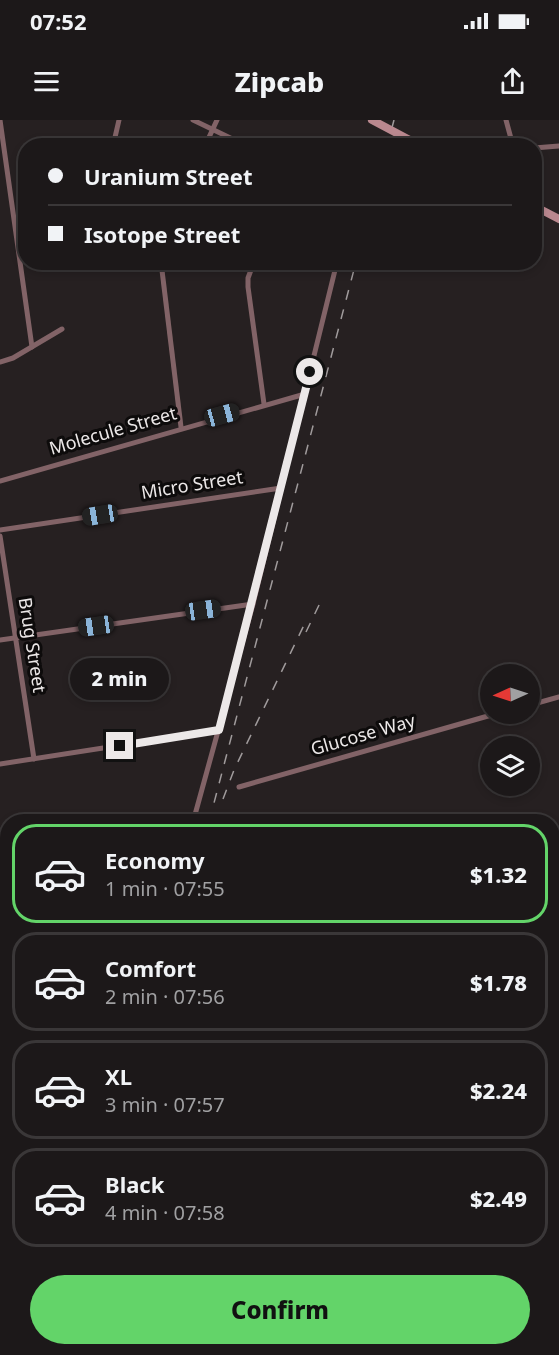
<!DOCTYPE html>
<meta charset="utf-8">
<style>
body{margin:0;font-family:"Noto Sans",sans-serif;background:#252122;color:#f1f3f6;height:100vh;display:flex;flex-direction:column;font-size:22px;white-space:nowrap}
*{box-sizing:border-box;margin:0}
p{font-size:20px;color:#a0a0a2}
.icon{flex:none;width:33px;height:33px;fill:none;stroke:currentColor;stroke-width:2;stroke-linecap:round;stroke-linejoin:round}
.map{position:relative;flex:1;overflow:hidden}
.details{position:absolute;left:0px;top:694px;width:560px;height:542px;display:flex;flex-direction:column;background:#1c1819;border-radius:24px 24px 0 0;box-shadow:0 3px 9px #0003,0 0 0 2px #3a3738}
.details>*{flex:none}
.guide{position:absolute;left:18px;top:18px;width:524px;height:132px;border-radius:24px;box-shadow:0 3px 9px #0003,0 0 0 2px #3a3738;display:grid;align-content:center;height:132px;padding:0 30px;background:#1c1819}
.needle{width:39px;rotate:267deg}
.fabs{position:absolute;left:480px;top:544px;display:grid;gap:12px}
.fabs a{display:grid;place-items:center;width:60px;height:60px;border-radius:50%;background:#1c1819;box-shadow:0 3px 9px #0003,0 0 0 2px #3a3738;font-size:30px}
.end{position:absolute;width:27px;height:27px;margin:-14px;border:8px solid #ece8e8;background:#111;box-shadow:0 0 0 3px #111}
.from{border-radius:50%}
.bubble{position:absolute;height:42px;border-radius:21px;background:#1c1819;box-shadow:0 3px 9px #0003,0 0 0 2px #3a3738;font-size:20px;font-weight:800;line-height:42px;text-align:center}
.car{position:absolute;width:18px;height:36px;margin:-18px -9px;border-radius:8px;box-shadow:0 0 4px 2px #0007;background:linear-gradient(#222 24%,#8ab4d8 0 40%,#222 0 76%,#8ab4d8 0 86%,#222 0)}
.guide b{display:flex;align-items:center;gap:21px;height:57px;font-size:22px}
.guide b+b{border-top:2px solid #3a3738}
.guide i{width:15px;height:15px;background:#f1f3f6}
ul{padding:10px 0 0;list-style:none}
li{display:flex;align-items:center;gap:18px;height:99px;margin:0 12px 9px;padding:0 18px;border:3px solid #3a3738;border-radius:24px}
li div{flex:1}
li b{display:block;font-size:22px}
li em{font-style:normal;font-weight:800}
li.active{border-color:#63d469}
li>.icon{width:54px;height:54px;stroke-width:1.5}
.primary-button{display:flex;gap:12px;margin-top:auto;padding:12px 30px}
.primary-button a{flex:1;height:69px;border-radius:36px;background:#63d469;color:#111;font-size:24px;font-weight:800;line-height:69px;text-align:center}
.status{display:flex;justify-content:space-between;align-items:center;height:42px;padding:0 30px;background:#1c1819;direction:ltr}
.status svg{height:16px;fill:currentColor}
header{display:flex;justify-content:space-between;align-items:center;height:78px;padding:0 30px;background:#1c1819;font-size:27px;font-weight:800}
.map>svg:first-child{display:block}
.green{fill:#1e4c21}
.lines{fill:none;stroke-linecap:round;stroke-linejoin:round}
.street{stroke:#826367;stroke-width:5}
.secondary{stroke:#ba888f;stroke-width:8}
.rail{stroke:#a09b9c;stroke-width:1.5;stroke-dasharray:10 10;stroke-linecap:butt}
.route{stroke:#ece8e8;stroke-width:8}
.labels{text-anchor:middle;stroke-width:6;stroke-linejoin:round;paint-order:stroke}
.street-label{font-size:18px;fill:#ece8e8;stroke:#0d0b0b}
</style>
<div class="status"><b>07:52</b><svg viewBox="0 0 49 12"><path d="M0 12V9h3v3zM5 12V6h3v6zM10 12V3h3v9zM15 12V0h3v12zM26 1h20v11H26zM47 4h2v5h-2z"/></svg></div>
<header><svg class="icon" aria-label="menu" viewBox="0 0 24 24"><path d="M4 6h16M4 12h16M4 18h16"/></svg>Zipcab<svg class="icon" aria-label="share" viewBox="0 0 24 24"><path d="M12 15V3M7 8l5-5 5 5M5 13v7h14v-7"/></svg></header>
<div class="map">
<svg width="559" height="1235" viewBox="0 0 559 1235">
<rect width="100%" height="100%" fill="#262021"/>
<!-- green -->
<path class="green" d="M5,730H8V1228L64,1229L62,1235H0V731Z"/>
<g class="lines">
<!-- street -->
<g class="street">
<path d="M0,0L32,227"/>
<path d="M193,0L247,26"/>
<path d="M506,0L513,26"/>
<path d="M113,26L119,0"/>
<path d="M205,26L217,0"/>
<path d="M534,28L559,26"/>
<path d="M161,142L181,307"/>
<path d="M254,142L248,158V167L264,284"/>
<path d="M0,242L13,238L62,209"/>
<path d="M0,361L305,274"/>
<path d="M0,410L281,368"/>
<path d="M0,416L34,639"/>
<path d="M0,520L253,484"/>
<path d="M530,585L559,577"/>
<path d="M0,644L219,610"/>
<path d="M239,667L495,594"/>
<path d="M193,702L253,484L337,142"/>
<path d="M552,834L559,833"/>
<path d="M552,964H559"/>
<path d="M186,1228V1235"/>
<path d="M253,1228V1235"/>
<path d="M320,1228V1235"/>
<path d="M534,1228V1235"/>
<path d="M463,1233V1235"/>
<path d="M86,1235L87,1228"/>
<path d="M120,1235V1228"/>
<path d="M391,1235V1228"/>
</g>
<!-- secondary -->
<g class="secondary">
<path d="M372,0L421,26"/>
<path d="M534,86L559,99"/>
</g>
<!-- rail -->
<g class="rail">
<path d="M387,26L394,0"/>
<path d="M306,512L320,483"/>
<path d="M223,679L234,650L305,503"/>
<path d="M209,702L356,142"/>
<path d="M69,1235L71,1228"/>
<path d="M80,1235L82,1228"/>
</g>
</g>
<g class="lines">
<!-- route -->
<path class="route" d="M120,626L219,610L310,252"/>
</g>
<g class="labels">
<!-- street labels -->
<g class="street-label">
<text transform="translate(113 311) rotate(-16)" y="6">Molecule Street</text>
<text transform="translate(192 365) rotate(-9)" y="6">Micro Street</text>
<text transform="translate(32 525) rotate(81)" y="6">Brug Street</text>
<text transform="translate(363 615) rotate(-16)" y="6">Glucose Way</text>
</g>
</g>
</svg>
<div class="fabs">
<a><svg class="needle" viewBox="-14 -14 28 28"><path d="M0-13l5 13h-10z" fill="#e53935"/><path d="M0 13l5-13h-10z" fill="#a0a0a2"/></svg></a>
<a><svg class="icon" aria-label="layers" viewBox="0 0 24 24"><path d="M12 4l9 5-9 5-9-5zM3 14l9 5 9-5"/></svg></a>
</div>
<i class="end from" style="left:310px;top:252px"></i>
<i class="end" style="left:120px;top:626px"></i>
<div class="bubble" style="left:70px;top:538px;width:99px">2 min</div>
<i class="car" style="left:222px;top:295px;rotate:75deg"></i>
<i class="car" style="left:100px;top:395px;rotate:261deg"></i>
<i class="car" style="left:203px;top:490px;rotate:82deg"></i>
<i class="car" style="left:96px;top:506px;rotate:262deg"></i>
<div class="guide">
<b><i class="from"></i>Uranium Street</b>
<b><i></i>Isotope Street</b>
</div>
<section class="details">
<ul>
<li class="active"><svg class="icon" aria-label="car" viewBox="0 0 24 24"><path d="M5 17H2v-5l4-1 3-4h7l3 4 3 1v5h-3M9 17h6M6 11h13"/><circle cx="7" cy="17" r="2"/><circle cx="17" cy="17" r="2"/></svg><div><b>Economy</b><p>1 min · 07:55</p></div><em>$1.32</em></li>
<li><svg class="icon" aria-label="car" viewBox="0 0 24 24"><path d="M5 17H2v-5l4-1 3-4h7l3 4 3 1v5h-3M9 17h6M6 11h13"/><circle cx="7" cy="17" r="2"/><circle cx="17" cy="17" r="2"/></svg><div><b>Comfort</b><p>2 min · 07:56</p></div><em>$1.78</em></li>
<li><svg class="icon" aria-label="car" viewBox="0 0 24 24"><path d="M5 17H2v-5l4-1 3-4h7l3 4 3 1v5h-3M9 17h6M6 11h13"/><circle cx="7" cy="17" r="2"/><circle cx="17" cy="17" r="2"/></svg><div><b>XL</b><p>3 min · 07:57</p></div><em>$2.24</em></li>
<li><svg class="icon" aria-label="car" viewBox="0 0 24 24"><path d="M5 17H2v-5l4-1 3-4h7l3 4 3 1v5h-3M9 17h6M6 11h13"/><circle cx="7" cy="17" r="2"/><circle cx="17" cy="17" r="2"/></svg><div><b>Black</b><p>4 min · 07:58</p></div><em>$2.49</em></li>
</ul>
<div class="primary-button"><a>Confirm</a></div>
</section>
</div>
